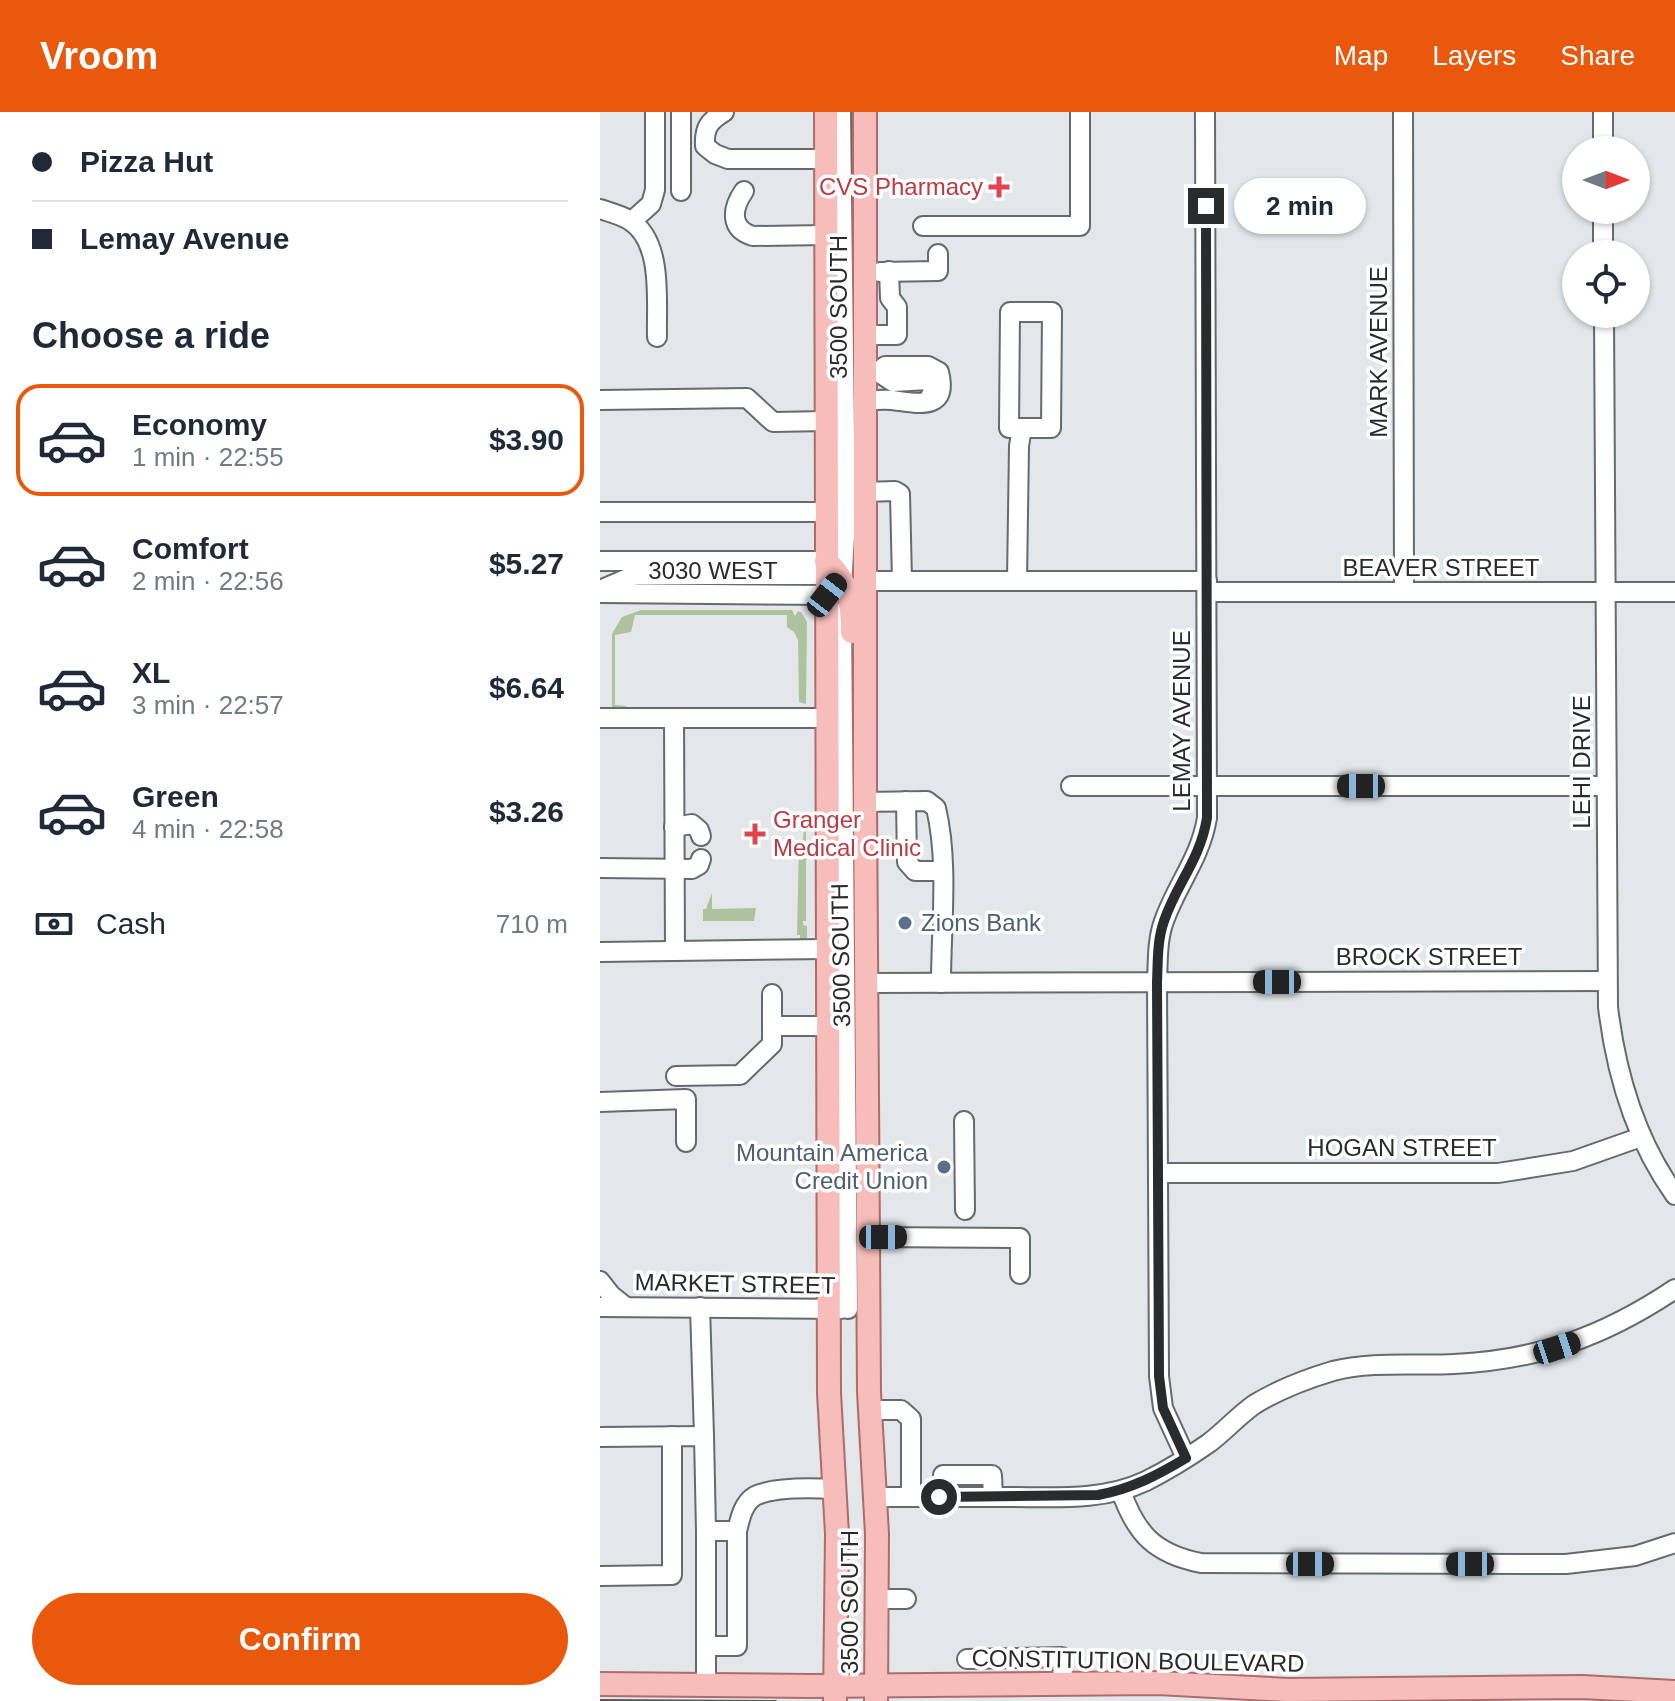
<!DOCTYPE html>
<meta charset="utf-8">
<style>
body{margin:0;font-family:Arial,sans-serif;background:#f2f2f3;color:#1f2937;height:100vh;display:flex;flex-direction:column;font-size:30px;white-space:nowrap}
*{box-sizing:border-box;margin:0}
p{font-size:26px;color:#747a83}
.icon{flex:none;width:44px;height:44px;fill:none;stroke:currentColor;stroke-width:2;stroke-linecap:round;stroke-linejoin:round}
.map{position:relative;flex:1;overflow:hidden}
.drawer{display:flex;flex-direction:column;background:#fff;width:600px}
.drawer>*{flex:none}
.banner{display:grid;align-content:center;height:176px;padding:0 32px;background:#fff}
.needle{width:52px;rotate:90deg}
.buttons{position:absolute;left:962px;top:24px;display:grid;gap:16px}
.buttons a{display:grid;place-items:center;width:88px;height:88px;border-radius:50%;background:#fff;box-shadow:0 2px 6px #0004;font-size:40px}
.end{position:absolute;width:36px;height:36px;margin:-18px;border:10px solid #2a2b2c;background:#fff;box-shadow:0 0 0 4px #fff}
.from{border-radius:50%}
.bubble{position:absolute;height:56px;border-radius:28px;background:#fff;box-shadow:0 2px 6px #0004;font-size:26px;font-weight:700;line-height:56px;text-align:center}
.car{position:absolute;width:24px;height:48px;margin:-24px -12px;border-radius:10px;box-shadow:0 0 6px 2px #0007;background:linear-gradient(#222 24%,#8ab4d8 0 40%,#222 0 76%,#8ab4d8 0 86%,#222 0)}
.banner b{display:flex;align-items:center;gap:28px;height:76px;font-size:30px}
.banner b+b{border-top:2px solid #e0e1e3}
.banner i{width:20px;height:20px;background:#1f2937}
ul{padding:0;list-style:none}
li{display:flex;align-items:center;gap:24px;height:112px;margin:0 16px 12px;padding:0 16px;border:4px solid transparent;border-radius:24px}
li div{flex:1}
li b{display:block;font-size:30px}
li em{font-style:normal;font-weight:700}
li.active{border-color:#ea580c}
li>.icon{width:72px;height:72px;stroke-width:1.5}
h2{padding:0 32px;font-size:36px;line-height:96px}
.pay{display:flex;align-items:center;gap:20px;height:88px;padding:0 32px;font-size:30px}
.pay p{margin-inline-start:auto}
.action{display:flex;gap:16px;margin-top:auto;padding:16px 32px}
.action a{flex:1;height:92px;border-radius:48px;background:#ea580c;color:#fff;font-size:32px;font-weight:700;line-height:92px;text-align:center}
header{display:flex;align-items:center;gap:48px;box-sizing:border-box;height:112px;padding:0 40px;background:#ea580c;color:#fff}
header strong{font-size:38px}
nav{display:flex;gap:44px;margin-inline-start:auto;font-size:28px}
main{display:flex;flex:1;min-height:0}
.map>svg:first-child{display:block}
.green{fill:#aec29e}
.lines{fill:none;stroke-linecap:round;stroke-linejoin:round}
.minor-casing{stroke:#666a6c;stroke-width:22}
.major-casing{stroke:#ac6d6a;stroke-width:26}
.minor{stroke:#fff;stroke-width:18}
.major{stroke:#f7bdba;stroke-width:22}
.tram{stroke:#565859;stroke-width:2}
.route{stroke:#2a2b2c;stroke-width:10}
.health-dot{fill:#e0444e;stroke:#fff;stroke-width:3}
.service-dot{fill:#5c6f8a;stroke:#fff;stroke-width:3}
.labels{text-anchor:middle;stroke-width:7;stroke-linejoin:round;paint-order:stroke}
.health-label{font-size:24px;fill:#be3a42;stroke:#fff;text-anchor:end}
.street-label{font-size:24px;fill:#2a2b2c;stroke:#fff}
.service-label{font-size:24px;fill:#4e5e75;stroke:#fff;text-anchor:start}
</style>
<header>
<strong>Vroom</strong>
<nav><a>Map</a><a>Layers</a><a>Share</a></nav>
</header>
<main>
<section class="drawer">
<div class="banner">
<b><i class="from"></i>Pizza Hut</b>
<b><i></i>Lemay Avenue</b>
</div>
<h2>Choose a ride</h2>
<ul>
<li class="active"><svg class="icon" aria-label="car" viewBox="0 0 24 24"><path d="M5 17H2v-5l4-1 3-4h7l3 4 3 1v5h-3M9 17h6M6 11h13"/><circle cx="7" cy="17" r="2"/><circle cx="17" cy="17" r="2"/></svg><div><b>Economy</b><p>1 min · 22:55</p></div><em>$3.90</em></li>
<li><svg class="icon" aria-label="car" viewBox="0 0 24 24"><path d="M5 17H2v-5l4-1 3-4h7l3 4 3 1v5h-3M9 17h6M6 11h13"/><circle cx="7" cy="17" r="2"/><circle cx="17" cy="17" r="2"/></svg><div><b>Comfort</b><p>2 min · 22:56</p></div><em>$5.27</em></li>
<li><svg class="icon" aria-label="car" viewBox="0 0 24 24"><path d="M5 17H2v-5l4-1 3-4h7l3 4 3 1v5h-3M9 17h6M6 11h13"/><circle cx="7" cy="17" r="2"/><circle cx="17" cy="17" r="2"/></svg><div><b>XL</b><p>3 min · 22:57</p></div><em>$6.64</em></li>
<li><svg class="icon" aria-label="car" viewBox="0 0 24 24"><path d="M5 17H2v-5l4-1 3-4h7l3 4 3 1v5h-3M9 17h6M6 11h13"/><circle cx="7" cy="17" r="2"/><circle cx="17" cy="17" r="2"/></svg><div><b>Green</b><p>4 min · 22:58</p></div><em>$3.26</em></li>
</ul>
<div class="pay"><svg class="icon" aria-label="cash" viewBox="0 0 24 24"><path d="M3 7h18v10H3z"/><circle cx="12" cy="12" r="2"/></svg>Cash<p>710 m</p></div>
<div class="action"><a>Confirm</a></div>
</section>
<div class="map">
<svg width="1075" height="1589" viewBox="0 0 1075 1589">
<rect width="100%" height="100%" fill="#e3e7ea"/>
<!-- green -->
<g class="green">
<path d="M41,498H192L195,504L198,499L201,500L207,510L206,592L199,590L198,528L194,520L187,515V503H35L31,520L15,523V593L26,594L27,596L12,597V522L22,505Z"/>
<path d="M204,714H206V809H203V813L207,814V827H200V823H197L199,729H203Z"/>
<path d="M112,781V797L156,796L154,809H103V797H106Z"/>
</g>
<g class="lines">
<defs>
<g id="minor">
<path d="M81,0V79"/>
<path d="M124,0C109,9 104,16 105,34L115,42L128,47H226"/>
<path d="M241,0L246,407L242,474"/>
<path d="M803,0L804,480"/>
<path d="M1003,0V38"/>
<path d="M144,79C132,96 129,117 153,124L226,123"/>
<path d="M0,97C9,100 21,103 29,108C64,129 56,190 57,225"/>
<path d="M1003,98V142"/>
<path d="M32,109L51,92L55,78V0"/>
<path d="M323,114H480V0"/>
<path d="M280,160L338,159V142"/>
<path d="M1004,202L1008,895C1016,962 1035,1027 1075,1083"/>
<path d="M265,223H297V195L290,186L289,159"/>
<path d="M265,260H278L285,254H328L339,260C349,300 317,291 292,288C283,287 274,288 265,289"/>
<path d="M278,260L293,270L328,268L334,277L329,287"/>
<path d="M0,288L147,286L173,310L227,309"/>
<path d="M265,380L295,379L300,382L302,469"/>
<path d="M0,400H227"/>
<path d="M0,449H226L231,439"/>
<path d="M264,469H607"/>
<path d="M417,469L419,334L422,316H451L452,200H410L409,316H422"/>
<path d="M0,478L35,463H239"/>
<path d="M607,480H1075"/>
<path d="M0,481L227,483"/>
<path d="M242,500L248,1197"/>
<path d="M0,606H227"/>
<path d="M74,606L75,839"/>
<path d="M471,674H1006"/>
<path d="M306,689L307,750L315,759H342"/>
<path d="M265,690L327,689L336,696C349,751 341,814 341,871"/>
<path d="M74,715L92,712L99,718L101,724"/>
<path d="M0,756L92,757L99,753L101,747"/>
<path d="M0,840L227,837"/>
<path d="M268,871L1007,869"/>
<path d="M172,914H227"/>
<path d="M76,964L140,963L172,932V882"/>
<path d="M0,990L86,987V1030"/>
<path d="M364,1009L365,1098"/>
<path d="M558,1061H898L973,1049L1041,1025"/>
<path d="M269,1125L420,1126V1162"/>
<path d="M0,1169L11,1183L26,1195"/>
<path d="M0,1195L241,1197"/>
<path d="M100,1195L104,1324"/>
<path d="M270,1298H301L311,1307V1385"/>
<path d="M0,1325L104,1324L106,1419"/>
<path d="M586,1346L563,1296L559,1264L557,870C558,849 557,828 564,809C577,772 600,747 607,706L605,0"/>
<path d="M343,1363H392L393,1385"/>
<path d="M521,1379C536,1422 555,1442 601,1451L966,1452L1035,1444L1075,1431"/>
<path d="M275,1385C320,1385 364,1385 409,1385C455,1385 504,1389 546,1369C568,1358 589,1345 609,1331C625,1319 639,1303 655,1292C680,1277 706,1267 733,1259C772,1249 815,1254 854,1252C939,1248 1005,1224 1075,1177"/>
<path d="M137,1419C140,1407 143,1391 155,1384C173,1375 214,1376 234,1377"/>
<path d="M0,1464L72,1463V1324"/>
<path d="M277,1487H306"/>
<path d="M106,1534H137V1419H106V1574"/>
<path d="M367,1547L462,1545L463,1571"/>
</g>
<g id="major">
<path d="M226,0L229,1281L237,1422L235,1589"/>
<path d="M265,0V690L269,1280L277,1422L276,1589"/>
<path d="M226,449C249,470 252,489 252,520"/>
<path d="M0,1572L210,1574L558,1571L688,1578L982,1575L1075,1580"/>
</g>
</defs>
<!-- minor casing -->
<use href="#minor" class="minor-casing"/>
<!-- major casing -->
<use href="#major" class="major-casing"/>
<!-- minor -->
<use href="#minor" class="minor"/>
<!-- major -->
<use href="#major" class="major"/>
<!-- tram -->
<path class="tram" d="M0,1588L176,1589"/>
</g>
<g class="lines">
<!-- route -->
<path class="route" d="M339,1385L498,1383C531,1377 558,1363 586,1346L563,1296L559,1264L557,870C558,849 557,829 564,809C577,771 600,748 607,706L606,94"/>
</g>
<!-- markers -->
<g class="health-dot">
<path d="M395 63h8v8h8v8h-8v8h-8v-8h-8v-8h8z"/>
<path d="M151 710h8v8h8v8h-8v8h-8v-8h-8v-8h8z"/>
</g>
<g class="service-dot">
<circle cx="305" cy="811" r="8"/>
<circle cx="344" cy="1055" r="8"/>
</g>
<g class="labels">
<!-- health labels -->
<g class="health-label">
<text x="383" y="83">CVS Pharmacy</text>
<text x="173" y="716" text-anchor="start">Granger<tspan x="173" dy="28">Medical Clinic</tspan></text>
</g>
<!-- street labels -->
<g class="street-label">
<text transform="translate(239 195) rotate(-90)" y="8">3500 SOUTH</text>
<text transform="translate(779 240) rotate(-90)" y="8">MARK AVENUE</text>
<text x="841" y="464">BEAVER STREET</text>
<text x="113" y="467">3030 WEST</text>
<text transform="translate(582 609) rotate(-90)" y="8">LEMAY AVENUE</text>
<text transform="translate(982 650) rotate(-90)" y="8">LEHI DRIVE</text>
<text transform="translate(241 843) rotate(-91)" y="8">3500 SOUTH</text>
<text x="829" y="853">BROCK STREET</text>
<text x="802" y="1044">HOGAN STREET</text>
<text transform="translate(135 1172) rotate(1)" y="8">MARKET STREET</text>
<text transform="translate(250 1490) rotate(-90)" y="8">3500 SOUTH</text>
<text transform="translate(538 1549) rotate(1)" y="8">CONSTITUTION BOULEVARD</text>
</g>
<!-- service labels -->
<g class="service-label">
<text x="321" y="819">Zions Bank</text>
<text x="328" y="1049" text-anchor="end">Mountain America<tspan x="328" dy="28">Credit Union</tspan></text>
</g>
</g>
</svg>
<div class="buttons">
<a><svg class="needle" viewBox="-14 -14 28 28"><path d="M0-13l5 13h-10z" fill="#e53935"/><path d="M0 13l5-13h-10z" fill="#747a83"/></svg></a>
<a><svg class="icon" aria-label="locate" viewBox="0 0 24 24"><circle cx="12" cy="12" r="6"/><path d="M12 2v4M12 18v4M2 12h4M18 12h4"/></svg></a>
</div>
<i class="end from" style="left:339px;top:1385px"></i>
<i class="end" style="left:606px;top:94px"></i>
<div class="bubble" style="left:634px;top:66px;width:132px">2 min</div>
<i class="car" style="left:227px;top:483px;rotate:38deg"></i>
<i class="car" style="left:761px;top:674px;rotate:270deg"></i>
<i class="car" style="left:677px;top:870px;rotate:270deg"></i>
<i class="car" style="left:283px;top:1125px;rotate:90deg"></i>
<i class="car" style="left:957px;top:1236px;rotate:72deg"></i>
<i class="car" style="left:710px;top:1452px;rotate:90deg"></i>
<i class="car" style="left:870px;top:1452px;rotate:270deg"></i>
</div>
</main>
